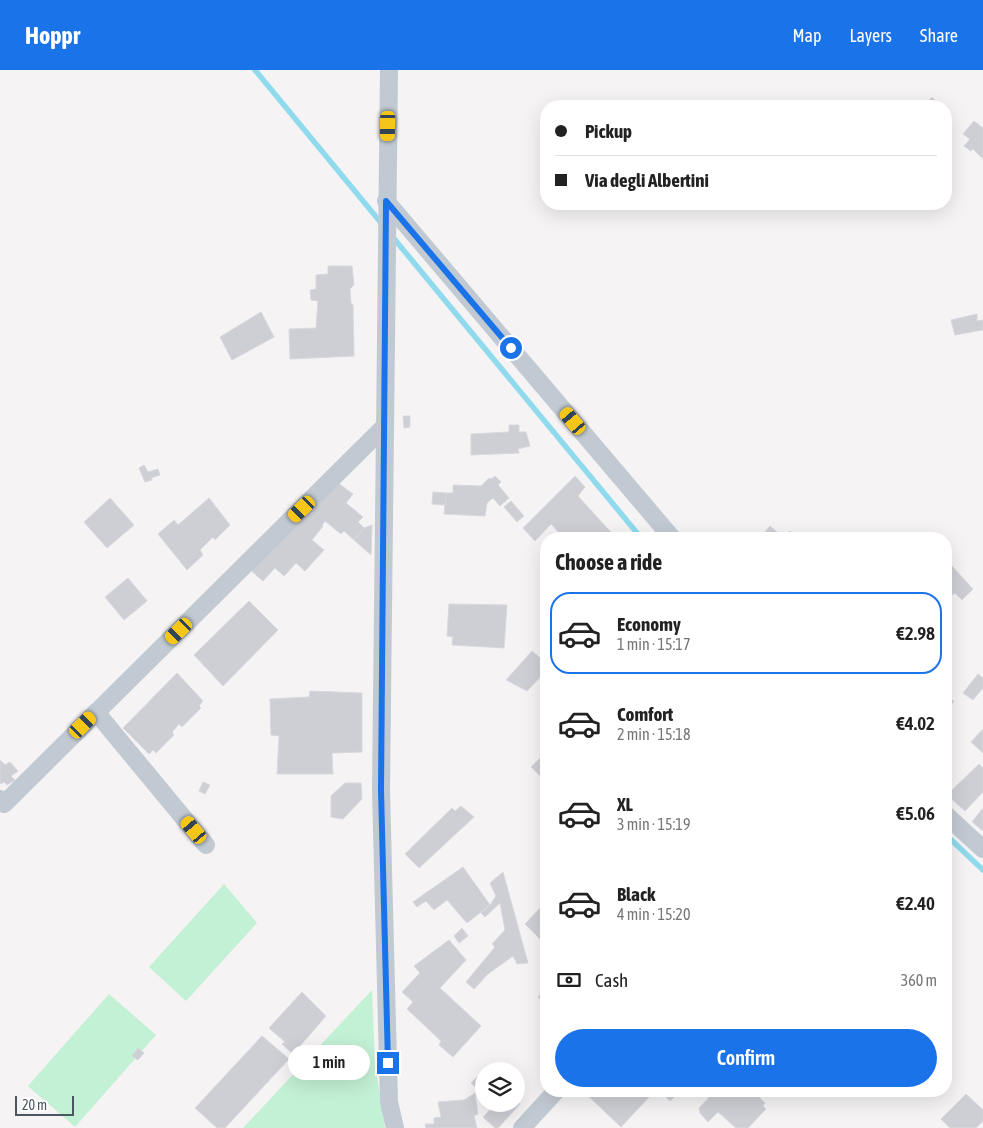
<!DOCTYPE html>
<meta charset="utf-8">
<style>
body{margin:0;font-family:"Asap Condensed",sans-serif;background:#f2f2f2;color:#222;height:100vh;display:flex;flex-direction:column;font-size:19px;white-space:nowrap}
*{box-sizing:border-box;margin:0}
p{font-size:16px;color:#767676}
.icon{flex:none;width:28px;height:28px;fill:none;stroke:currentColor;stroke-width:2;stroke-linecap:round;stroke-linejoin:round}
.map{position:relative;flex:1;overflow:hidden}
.sheet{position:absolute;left:540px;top:462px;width:412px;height:565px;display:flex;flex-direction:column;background:#fff;border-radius:20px;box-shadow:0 5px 20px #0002}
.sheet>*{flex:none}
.banner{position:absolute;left:540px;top:30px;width:412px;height:110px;border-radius:20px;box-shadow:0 5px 20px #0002;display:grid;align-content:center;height:110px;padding:0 15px;background:#fff}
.controls{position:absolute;left:475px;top:992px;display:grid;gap:10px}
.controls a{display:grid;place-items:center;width:50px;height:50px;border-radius:50%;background:#fff;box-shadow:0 5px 20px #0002;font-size:25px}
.scale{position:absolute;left:15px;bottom:12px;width:59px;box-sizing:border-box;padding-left:5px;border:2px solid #4a5661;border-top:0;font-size:14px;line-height:18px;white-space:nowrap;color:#4a5661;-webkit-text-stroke:4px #fff;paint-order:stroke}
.end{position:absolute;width:22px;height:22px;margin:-11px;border:6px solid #1a73e8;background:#fff;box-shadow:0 0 0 2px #fff}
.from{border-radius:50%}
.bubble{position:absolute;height:35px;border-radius:18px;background:#fff;box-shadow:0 5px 20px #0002;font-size:16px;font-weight:600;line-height:35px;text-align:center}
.car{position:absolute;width:15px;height:30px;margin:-15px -8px;border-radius:6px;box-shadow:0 0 4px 1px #0007;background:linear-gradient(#f5c518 24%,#345 0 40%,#f5c518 0 76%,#345 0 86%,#f5c518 0)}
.banner b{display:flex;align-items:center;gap:18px;height:48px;font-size:19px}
.banner b+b{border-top:1px solid #e0e0e0}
.banner i{width:12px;height:12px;background:#222}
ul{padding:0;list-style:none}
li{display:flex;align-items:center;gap:15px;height:82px;margin:0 10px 8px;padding:0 5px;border:2px solid transparent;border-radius:20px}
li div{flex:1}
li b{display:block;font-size:19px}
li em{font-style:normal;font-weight:600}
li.active{border-color:#1a73e8}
li>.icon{width:45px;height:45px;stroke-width:1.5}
h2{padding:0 15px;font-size:22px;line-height:60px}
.pay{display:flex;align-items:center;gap:12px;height:55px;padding:0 15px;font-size:19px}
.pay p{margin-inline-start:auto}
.button{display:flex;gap:10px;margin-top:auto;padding:10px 15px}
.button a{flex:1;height:58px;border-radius:30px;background:#1a73e8;color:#fff;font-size:20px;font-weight:600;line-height:58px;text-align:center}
header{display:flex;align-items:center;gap:30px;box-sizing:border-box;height:70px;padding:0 25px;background:#1a73e8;color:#fff}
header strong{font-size:24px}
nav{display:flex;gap:28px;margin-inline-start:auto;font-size:18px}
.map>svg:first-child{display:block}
.green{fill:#c3f1d5}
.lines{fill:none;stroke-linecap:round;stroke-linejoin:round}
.stream{stroke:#90daee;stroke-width:5.5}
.building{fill:#cdcfd5;stroke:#d7d9de}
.street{stroke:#c1cad2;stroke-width:18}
.route{stroke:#1a73e8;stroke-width:6}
</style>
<header>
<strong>Hoppr</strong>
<nav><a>Map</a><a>Layers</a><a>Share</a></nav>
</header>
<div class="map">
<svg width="983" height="1058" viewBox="0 0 983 1058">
<rect width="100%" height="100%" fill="#f5f3f3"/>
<!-- green -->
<g class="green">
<path d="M224,814L257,853L186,931L149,897Z"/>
<path d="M372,920L375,993L385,1058H243Z"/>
<path d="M109,924L156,965L75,1057L28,1016Z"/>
</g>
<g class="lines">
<!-- stream -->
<g class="stream">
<path d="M255,0L382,154"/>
<path d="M391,165L642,469"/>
<path d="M946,765L983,800"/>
</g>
</g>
<!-- building -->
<g class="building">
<path d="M932,27L937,33L934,36H926L925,35Z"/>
<path d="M974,51L983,58V89L973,79L971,81L964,76L970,69L963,64Z"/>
<path d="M328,196H352L354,215L350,219L351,233L353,235L354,286L290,289L289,259L316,258L318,231L311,230L310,220L316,219V205L328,204Z"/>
<path d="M261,242L274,267L232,290L220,267Z"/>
<path d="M977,244V251L983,250V260L955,265L951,250Z"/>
<path d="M403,346H410V357L404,358Z"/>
<path d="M509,355H519V362H526L530,376L518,379L519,383L471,385V364L509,362Z"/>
<path d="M144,395L148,402L158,399L160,405L151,408L152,410L145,412L139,398Z"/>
<path d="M495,406L501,412L498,415L509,428L500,436L493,428L487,433L485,446L444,444L446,423H453V415L481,416L489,408L491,409Z"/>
<path d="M575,406L585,417L578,426L617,469H565L551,454L535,471L523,458Z"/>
<path d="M334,410L353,424L346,433L363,447L358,452L364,458L354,470L344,461L341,464L325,451L322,455L323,456L312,470L324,480L305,501L296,493L284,506L275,498L263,511L248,498Z"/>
<path d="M433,422L446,423L445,435L432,434Z"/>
<path d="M110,428L134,455L107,478L84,452Z"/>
<path d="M209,428L230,455L215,470L213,467L200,480L203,485L187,500L158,464L174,450L178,455Z"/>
<path d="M511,431L524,446L517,452L504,437Z"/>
<path d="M372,455L371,485L354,470L364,458Z"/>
<path d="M770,456L783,467L790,461L800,469H759Z"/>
<path d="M951,495L973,519L962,530L955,523L952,525L946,518V499Z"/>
<path d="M128,508L147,531L124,550L105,527Z"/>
<path d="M249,531L278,560L223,616L194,585Z"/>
<path d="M449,534L507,535L504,578L452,575L453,567L447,566Z"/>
<path d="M532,581L546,593V601L527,621L506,610Z"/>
<path d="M177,603L203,631L199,636L201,638L182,657L179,654L172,662L174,665L156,683L153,680L149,684L123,658Z"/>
<path d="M978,604L983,608V618L973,630L963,623Z"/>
<path d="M310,621L362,623V682L332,683L333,704H277L279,666L271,665L270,629L309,627Z"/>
<path d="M946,627L954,631L946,641Z"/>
<path d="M983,659V683L971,672Z"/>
<path d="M546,682V712L531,697Z"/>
<path d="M0,690L5,695L10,692L18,701L11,706L15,710L7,715L4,712L1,714L0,712Z"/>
<path d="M979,694L983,698V722L965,741L947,725Z"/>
<path d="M203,712L210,715L205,724L199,721Z"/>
<path d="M345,713H361L362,729L343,749L331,747V726Z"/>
<path d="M461,736L474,747L419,798L405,784L452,738L455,741Z"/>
<path d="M983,738V761L972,752Z"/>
<path d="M463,797L490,835L467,853L447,830L434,840L426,831L417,837L413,832Z"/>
<path d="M503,802L528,893L517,894L513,886L488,904L474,919L466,912L495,877L492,874L505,860L500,833L485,847L481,843L490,835L496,826L490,813Z"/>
<path d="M540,838L546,845V863L540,869L525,854Z"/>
<path d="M462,858L468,866L459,873L454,866Z"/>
<path d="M449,870L466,890L440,918L481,956L453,987L439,975L441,971L407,939L413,932L402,922L420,903L414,896Z"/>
<path d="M546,917V944L540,938L544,934L538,927Z"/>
<path d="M302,922L326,946L293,984L282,974L285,972L269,958Z"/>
<path d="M262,966L289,989L225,1058H217L195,1038Z"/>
<path d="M138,978L144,983L138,990L132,986Z"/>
<path d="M487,997L492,1001H484V1025L471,1013Z"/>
<path d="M583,1021H647L651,1025L621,1057Z"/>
<path d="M661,1021H681L670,1031Z"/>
<path d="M715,1021H753L765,1033L763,1036L766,1039L748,1058H736L718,1042L708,1052L700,1043L699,1038Z"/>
<path d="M475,1023L478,1044L474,1046L477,1058H426L425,1054H434V1048L441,1047L438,1032L464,1030Z"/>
<path d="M966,1024L983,1040V1051L976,1058H950L941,1049Z"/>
<path d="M516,1030L520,1034L498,1058H495L483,1047L494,1036L492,1034H516Z"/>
</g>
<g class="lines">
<!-- street -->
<g class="street">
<path d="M389,0L381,720L389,1032L395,1058"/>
<path d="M386,131L673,469"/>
<path d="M96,642L206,775"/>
<path d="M0,729L4,734L384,357"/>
<path d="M946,745L983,779"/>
<path d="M522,1058L556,1021"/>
</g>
</g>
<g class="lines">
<!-- route -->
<path class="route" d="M388,993L381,720L386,131L511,278"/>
</g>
</svg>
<div class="controls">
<a><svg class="icon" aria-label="layers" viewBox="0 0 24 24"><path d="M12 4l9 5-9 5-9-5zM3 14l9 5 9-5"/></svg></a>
</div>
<div class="scale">20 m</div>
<i class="end from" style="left:511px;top:278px"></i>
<i class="end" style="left:388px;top:993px"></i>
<div class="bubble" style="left:288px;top:975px;width:82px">1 min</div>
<i class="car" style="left:388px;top:56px;rotate:181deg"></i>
<i class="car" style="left:573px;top:351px;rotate:320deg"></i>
<i class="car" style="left:302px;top:439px;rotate:226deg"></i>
<i class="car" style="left:179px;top:561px;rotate:226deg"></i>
<i class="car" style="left:83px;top:655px;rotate:45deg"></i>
<i class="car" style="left:194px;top:760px;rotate:320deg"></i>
<div class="banner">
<b><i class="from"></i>Pickup</b>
<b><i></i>Via degli Albertini</b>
</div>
<section class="sheet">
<h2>Choose a ride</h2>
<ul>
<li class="active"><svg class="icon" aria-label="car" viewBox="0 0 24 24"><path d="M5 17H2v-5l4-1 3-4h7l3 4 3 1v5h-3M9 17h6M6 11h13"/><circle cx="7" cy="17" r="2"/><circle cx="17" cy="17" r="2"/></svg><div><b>Economy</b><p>1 min · 15:17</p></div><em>€2.98</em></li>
<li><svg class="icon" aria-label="car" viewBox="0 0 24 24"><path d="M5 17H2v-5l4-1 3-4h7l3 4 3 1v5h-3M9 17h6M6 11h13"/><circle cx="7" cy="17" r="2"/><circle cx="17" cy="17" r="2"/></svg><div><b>Comfort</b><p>2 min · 15:18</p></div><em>€4.02</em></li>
<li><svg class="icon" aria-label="car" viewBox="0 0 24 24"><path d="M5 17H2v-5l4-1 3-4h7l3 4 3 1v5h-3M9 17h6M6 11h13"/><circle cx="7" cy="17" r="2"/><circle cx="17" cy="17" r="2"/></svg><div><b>XL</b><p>3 min · 15:19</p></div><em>€5.06</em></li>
<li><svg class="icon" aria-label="car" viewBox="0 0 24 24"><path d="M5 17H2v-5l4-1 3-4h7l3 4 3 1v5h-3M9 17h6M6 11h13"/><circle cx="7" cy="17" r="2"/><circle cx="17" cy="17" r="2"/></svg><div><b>Black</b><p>4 min · 15:20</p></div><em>€2.40</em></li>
</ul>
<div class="pay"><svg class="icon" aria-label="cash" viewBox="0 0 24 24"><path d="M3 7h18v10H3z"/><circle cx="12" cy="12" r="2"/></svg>Cash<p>360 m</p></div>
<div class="button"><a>Confirm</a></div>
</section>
</div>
